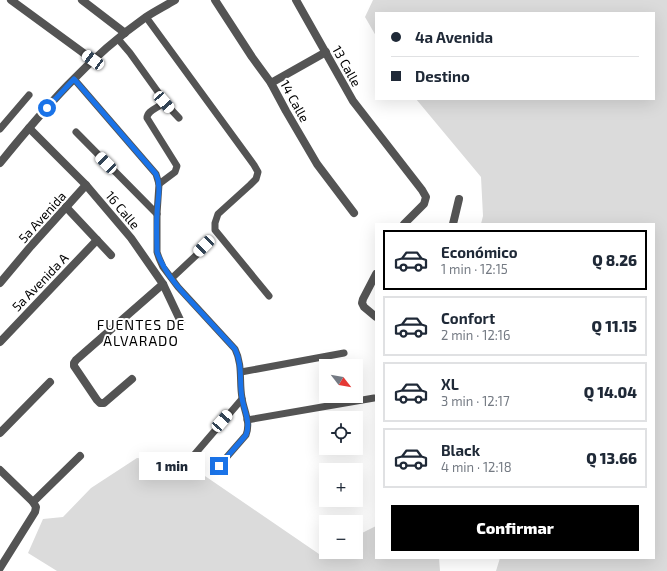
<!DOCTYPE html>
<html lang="es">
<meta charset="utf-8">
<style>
body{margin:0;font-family:"Exo 2",sans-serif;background:#f6f6f7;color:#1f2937;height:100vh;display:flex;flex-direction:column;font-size:15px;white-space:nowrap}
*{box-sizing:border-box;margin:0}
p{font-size:13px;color:#747a83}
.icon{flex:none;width:22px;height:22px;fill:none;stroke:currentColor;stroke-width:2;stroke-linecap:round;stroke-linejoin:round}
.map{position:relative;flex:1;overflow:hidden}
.panel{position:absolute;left:375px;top:223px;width:280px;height:336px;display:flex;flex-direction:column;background:#fff;border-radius:0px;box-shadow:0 4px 16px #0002}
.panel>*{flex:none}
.top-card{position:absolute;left:375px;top:12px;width:280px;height:88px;border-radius:0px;box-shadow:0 4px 16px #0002;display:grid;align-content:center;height:88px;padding:0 16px;background:#fff}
.needle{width:26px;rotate:121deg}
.tools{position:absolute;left:319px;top:359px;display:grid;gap:8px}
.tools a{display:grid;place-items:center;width:44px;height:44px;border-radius:0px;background:#fff;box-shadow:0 4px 16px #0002;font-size:20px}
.end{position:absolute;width:18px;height:18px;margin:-9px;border:5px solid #1a73e8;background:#fff;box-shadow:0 0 0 2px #fff}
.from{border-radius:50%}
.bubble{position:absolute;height:28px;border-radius:0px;background:#fff;box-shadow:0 4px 16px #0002;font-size:13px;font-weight:800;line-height:28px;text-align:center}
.car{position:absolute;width:12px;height:24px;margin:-12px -6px;border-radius:5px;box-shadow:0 0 3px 1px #0007;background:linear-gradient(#fff 24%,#345 0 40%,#fff 0 76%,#345 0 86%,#fff 0)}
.top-card b{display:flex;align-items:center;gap:14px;height:38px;font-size:15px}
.top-card b+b{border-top:1px solid #e0e1e3}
.top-card i{width:10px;height:10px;background:#1f2937}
ul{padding:7px 0 0;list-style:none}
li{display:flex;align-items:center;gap:12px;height:60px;margin:0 8px 6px;padding:0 8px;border:2px solid #e0e1e3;border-radius:0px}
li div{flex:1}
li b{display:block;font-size:15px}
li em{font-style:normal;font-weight:800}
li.on{border-color:#000}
li>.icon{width:36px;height:36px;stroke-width:1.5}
.cta{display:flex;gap:8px;margin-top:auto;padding:8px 16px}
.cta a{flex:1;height:46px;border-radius:0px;background:#000;color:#fff;font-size:16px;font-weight:800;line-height:46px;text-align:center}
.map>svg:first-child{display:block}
.green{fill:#dbdbdb}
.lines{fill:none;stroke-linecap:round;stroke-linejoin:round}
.service{stroke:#545454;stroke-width:7}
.minor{stroke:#545454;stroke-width:8}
.tertiary{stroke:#545454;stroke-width:8}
.route{stroke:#1a73e8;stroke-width:5}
.labels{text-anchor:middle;stroke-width:4;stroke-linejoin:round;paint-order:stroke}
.street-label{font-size:13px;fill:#000;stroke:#fff}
.neighbourhood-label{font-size:14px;letter-spacing:1px;fill:#000;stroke:#fff}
</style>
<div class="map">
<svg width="667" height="571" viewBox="0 0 667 571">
<rect width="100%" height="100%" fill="#fff"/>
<!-- green -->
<g class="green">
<path d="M373,0H667V571H496L500,558H654V224H481L483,216L481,177L416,99H654V13H376V36L365,17Z"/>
<path d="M137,458L186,463L319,554L326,551V552H356V536L376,526V558H439L440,571H57L28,553L43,519L63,517L91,488Z"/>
</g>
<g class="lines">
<!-- service -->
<g class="service">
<path d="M146,17L254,165L258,172L256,179L250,185L218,214L215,223V230L269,296"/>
<path d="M118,39L130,53L163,99L164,102C159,108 147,110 147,118L177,166L175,172L159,184"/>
<path d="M74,79L156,174L159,184L157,214V252L159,258L163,267L178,287L235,349C243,365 239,382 242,398C244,411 251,422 246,435L219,466"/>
<path d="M164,102L179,118"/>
<path d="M0,129L29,95"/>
<path d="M76,132L157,214"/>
<path d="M172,278L205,247"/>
<path d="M241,372L344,353"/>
<path d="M247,420L374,398"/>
<path d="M194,455L242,399"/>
</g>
<!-- minor -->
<g class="minor">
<path d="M11,0L93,60"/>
<path d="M82,0L125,33"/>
<path d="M215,0L252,57L271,83L286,111L317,164L354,213"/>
<path d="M296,0L353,101L422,190L426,197L424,204L404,224"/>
<path d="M271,83L326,52"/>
<path d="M29,128L86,185L131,238L163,284L181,322"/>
<path d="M66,207L111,255"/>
<path d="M453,224L459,199"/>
<path d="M376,274L363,299L362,303L364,307L376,317"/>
<path d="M0,283L31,246L86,185"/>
<path d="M0,342L97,240"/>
<path d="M132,379L104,403H100L97,400L74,366V363L76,360L163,284"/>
<path d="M0,433L50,382"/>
<path d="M0,470L33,502L36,507L35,512L0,568"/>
<path d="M33,502L80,456"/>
</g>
<!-- tertiary -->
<path class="tertiary" d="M0,163C43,110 89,57 146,17C155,11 165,6 175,0"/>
</g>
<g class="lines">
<!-- route -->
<path class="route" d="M47,108L74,79L156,174C162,187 157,201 157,214C156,227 157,240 157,252C165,275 183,293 199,310C211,323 223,336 235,349C243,365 239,382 242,398C244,411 251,422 246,435L219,466"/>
</g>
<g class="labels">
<!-- street labels -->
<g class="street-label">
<text transform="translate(347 66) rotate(61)" y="5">13 Calle</text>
<text transform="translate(295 101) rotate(61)" y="5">14 Calle</text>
<text transform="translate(123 210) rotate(50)" y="5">16 Calle</text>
<text transform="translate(42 217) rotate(-48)" y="5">5a Avenida</text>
<text transform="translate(40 282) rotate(-46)" y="5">5a Avenida A</text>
</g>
<!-- neighbourhood labels -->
<g class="neighbourhood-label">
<text x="141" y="330">FUENTES DE<tspan x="141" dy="16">ALVARADO</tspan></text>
</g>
</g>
</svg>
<div class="tools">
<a><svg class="needle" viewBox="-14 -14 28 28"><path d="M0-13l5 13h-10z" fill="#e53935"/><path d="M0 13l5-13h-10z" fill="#747a83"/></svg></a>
<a><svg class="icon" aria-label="locate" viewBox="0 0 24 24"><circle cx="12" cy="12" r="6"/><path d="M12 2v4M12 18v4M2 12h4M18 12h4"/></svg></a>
<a>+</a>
<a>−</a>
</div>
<i class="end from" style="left:47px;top:108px"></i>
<i class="end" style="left:219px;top:466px"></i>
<div class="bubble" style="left:139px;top:452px;width:66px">1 min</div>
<i class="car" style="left:93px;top:60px;rotate:306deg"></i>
<i class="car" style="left:164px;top:102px;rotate:139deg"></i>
<i class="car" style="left:106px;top:163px;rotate:315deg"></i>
<i class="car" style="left:204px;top:246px;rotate:225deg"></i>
<i class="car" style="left:222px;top:421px;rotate:41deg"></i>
<div class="top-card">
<b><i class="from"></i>4a Avenida</b>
<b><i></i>Destino</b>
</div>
<section class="panel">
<ul>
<li class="on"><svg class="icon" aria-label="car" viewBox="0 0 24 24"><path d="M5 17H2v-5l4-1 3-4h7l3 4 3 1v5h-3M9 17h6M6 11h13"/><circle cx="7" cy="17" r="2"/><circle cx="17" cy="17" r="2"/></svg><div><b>Económico</b><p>1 min · 12:15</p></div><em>Q 8.26</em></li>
<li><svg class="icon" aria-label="car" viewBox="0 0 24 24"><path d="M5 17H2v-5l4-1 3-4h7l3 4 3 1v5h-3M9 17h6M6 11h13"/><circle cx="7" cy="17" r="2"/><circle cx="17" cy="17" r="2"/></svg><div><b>Confort</b><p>2 min · 12:16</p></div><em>Q 11.15</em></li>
<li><svg class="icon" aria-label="car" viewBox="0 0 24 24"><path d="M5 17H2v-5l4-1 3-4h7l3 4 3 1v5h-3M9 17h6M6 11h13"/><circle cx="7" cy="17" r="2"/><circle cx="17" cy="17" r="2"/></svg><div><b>XL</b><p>3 min · 12:17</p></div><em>Q 14.04</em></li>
<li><svg class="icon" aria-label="car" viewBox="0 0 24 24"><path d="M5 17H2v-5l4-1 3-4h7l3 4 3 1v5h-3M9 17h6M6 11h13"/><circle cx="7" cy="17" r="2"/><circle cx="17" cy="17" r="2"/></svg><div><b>Black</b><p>4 min · 12:18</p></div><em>Q 13.66</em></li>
</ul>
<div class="cta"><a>Confirmar</a></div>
</section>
</div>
